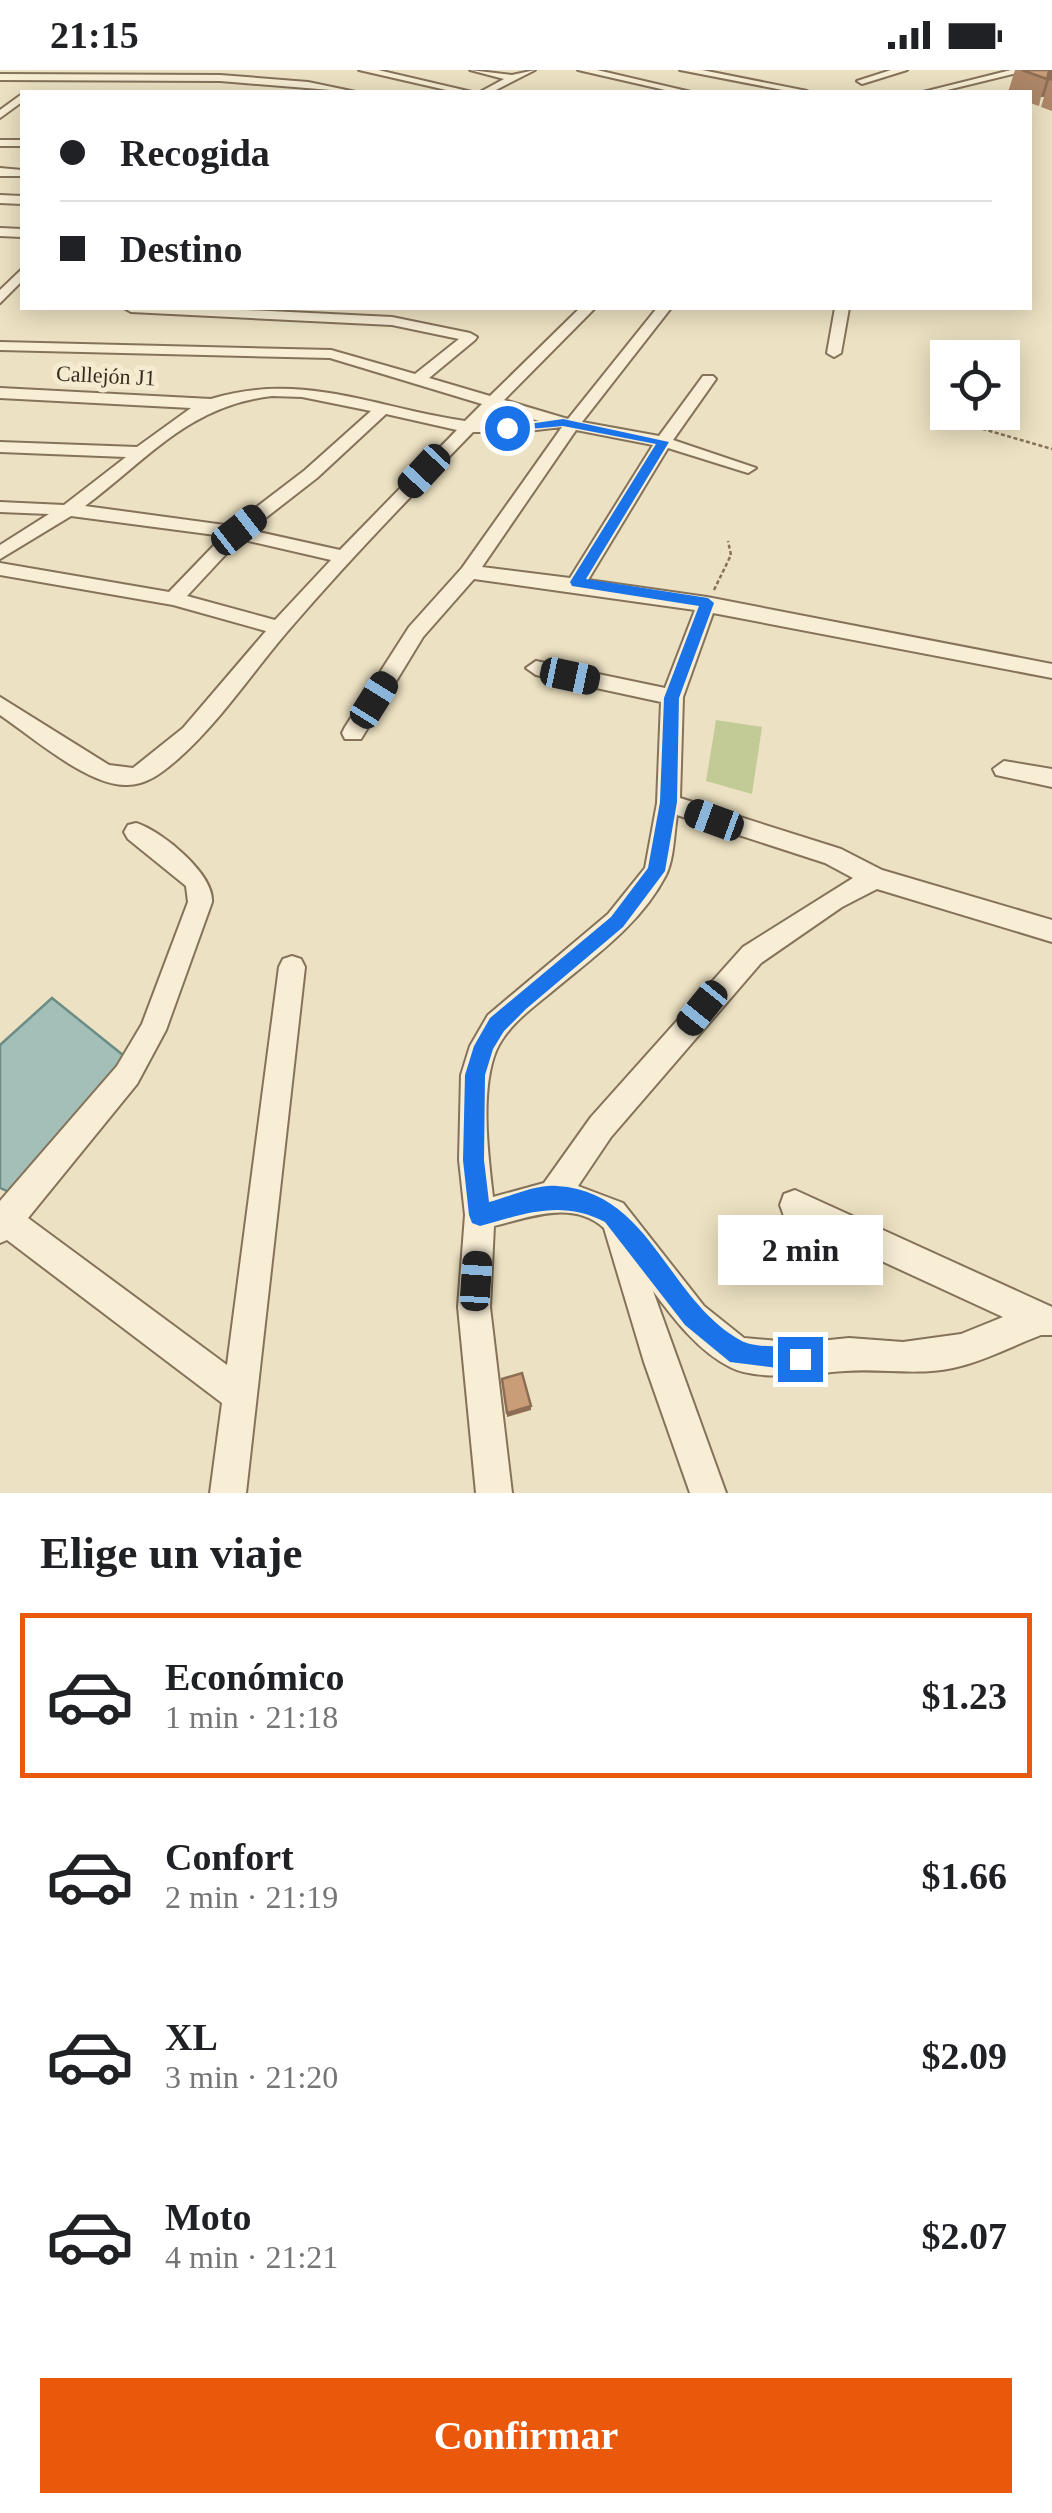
<!DOCTYPE html>
<html lang="es">
<meta charset="utf-8">
<style>
body{margin:0;font-family:"Times New Roman",serif;background:#f6f6f6;color:#202124;height:100vh;display:flex;flex-direction:column;font-size:38px;white-space:nowrap}
*{box-sizing:border-box;margin:0}
p{font-size:32px;color:#757577}
.icon{flex:none;width:55px;height:55px;fill:none;stroke:currentColor;stroke-width:2;stroke-linecap:round;stroke-linejoin:round}
.map{position:relative;height:1423px;overflow:hidden}
.details{display:flex;flex-direction:column;background:#fff;flex:1}
.details>*{flex:none}
.top-card{position:absolute;left:20px;top:20px;width:1012px;height:220px;border-radius:0px;box-shadow:0 5px 25px #0003;display:grid;align-content:center;height:220px;padding:0 40px;background:#fff}
.buttons{position:absolute;left:930px;top:270px;display:grid;gap:20px}
.buttons a{display:grid;place-items:center;width:90px;height:90px;border-radius:0px;background:#fff;box-shadow:0 5px 25px #0003;font-size:50px}
.end{position:absolute;width:45px;height:45px;margin:-22px;border:12px solid #1a73e8;background:#fff;box-shadow:0 0 0 5px #fff}
.from{border-radius:50%}
.bubble{position:absolute;height:70px;border-radius:0px;background:#fff;box-shadow:0 5px 25px #0003;font-size:32px;font-weight:600;line-height:70px;text-align:center}
.car{position:absolute;width:30px;height:60px;margin:-30px -15px;border-radius:12px;box-shadow:0 0 8px 2px #0007;background:linear-gradient(#222 24%,#8ab4d8 0 40%,#222 0 76%,#8ab4d8 0 86%,#222 0)}
.top-card b{display:flex;align-items:center;gap:35px;height:95px;font-size:38px}
.top-card b+b{border-top:2px solid #e0e0e0}
.top-card i{width:25px;height:25px;background:#202124}
ul{padding:0;list-style:none}
li{display:flex;align-items:center;gap:30px;height:165px;margin:0 20px 15px;padding:0 20px;border:5px solid transparent;border-radius:0px}
li div{flex:1}
li b{display:block;font-size:38px}
li em{font-style:normal;font-weight:600}
li.current{border-color:#ea580c}
li>.icon{width:90px;height:90px;stroke-width:1.5}
h2{padding:0 40px;font-size:45px;line-height:120px}
.cta{display:flex;gap:20px;margin-top:auto;padding:20px 40px}
.cta a{flex:1;height:115px;border-radius:0px;background:#ea580c;color:#fff;font-size:40px;font-weight:600;line-height:115px;text-align:center}
.status{display:flex;justify-content:space-between;align-items:center;height:70px;padding:0 50px;background:#fff;direction:ltr}
.status svg{height:28px;fill:currentColor}
.map>svg:first-child{display:block}
.green{fill:#c2ca96}
.water{fill:#a4bfb8;stroke:#6b8d85;stroke-width:2.5}
.lines{fill:none;stroke-linecap:round;stroke-linejoin:round}
.minor-casing{stroke:#85725a;stroke-width:4}
.path{stroke:#85725a;stroke-width:2.5;stroke-dasharray:4 2.5;stroke-linecap:butt}
.minor{fill:#f8eed5;fill-rule:evenodd}
.wall{fill:#ae8768}
.shaded-wall{fill:#8d6e55}
.building{fill:#ca9d79;stroke:#8d6e55;stroke-width:2.5}
.route{fill:#1a73e8}
.labels{text-anchor:middle;stroke-width:10;stroke-linejoin:round;paint-order:stroke}
.far-street-label{font-size:22px;fill:#362a1d;stroke:#f4ebd1}
</style>
<div class="status"><b>21:15</b><svg viewBox="0 0 49 12"><path d="M0 12V9h3v3zM5 12V6h3v6zM10 12V3h3v9zM15 12V0h3v12zM26 1h20v11H26zM47 4h2v5h-2z"/></svg></div>
<div class="map">
<svg width="1052" height="1423" viewBox="0 0 1052 1423">
<rect width="100%" height="100%" fill="#ece1c2"/>
<!-- green -->
<path class="green" d="M716,650L762,657L752,724L706,711Z"/>
<!-- water -->
<path class="water" d="M52,928L139,998L20,1127L0,1118V975Z"/>
<g class="lines">
<defs>
<g id="minor">
<path d="M359,0H378L472,22H455Z"/>
<path d="M470,0L512,5L535,0L492,22H480L504,9Z"/>
<path d="M578,0H597L691,22H674Z"/>
<path d="M680,0H702L807,21L793,22Z"/>
<path d="M891,0H907L862,14L857,11Z"/>
<path d="M1011,0H1029L939,22H923Z"/>
<path d="M0,4L220,5L308,12L356,22L220,11L0,10Z"/>
<path d="M22,24V32L0,48V40Z"/>
<rect x="0" y="70" width="22" height="6"/>
<path d="M0,98L22,100V106H0Z"/>
<path d="M0,125L22,126V134L0,133Z"/>
<path d="M0,158L22,159V167L0,166Z"/>
<path d="M22,199V211L0,233V220Z"/>
<path d="M124,238H206L392,247L470,263L477,267L475,270L429,308L490,326L580,238H595L504,330L568,349L657,238H671L582,352L659,366L703,306H713L716,309L673,370L756,398L748,403L668,378L588,510L707,527L1052,594V608L713,543L683,627L680,728L841,779L882,800L1052,850V872L877,819L842,837L761,893L611,1067L578,1116L623,1133L704,1236L744,1268L800,1273L849,1268L903,1272L961,1264L1003,1247L784,1146L780,1135L784,1124L795,1120L1052,1237V1265H1041C1015,1275 988,1289 961,1296C922,1307 884,1298 845,1301C813,1303 759,1312 730,1297C698,1281 674,1249 653,1221L726,1423H690L644,1292L604,1158C573,1130 530,1147 494,1156L490,1237L512,1423H476L458,1237L465,1145L459,1090L461,1005L470,976L488,945L608,844L645,798L657,733L661,632L536,605L526,598L536,591L665,618L695,540L474,509L423,567L361,669H345L342,663L345,657L409,557L462,498L562,357L519,362H473C410,427 346,493 287,562C251,604 220,652 178,689C163,702 146,716 125,715C87,715 31,666 0,645V627L109,695L133,698L183,658L266,561L173,535L0,505V493L169,522L223,466L71,446L0,489V475L49,444L0,442V432L64,435L126,387L0,382V372L137,377L191,338L0,328V318L211,329C302,301 376,338 465,351L482,334L330,288L0,280V272L331,280L415,304L459,269L392,255L131,242ZM272,326L302,327L371,341L305,400L232,456L85,436C148,389 188,336 272,326ZM496,338L539,351L482,353ZM386,344L457,360L340,480L250,460L317,408ZM576,360L653,375L570,508L482,497ZM240,469L331,490L275,550L187,526ZM677,745L825,793L853,808L743,877L591,1047L544,1113L493,1127C488,1085 480,1020 496,981C506,958 528,941 548,925C589,890 640,856 666,805C674,789 674,764 677,745Z"/>
<path d="M835,238H849L841,283L834,287L827,283Z"/>
<path d="M1004,691L1052,699V717L996,705L993,699Z"/>
<path d="M136,753C162,761 214,804 212,832L166,960L137,1014L28,1148L227,1295L279,897L283,889L292,886L301,889L305,897L246,1423H210L222,1333L7,1170L0,1173V1131L117,996L142,954L188,832L186,816L128,769L124,762L128,755Z"/>
</g>
</defs>
<!-- minor casing -->
<use href="#minor" class="minor-casing"/>
<!-- path -->
<g class="path">
<path d="M976,357L1052,379"/>
<path d="M714,520L731,485L728,471"/>
</g>
<!-- minor -->
<use href="#minor" class="minor"/>
</g>
<!-- wall -->
<path class="wall" d="M1015,0H1052V41L1041,37L1044,27H1041L1039,36L1030,33V22H1008Z"/>
<!-- shaded-wall -->
<g class="shaded-wall">
<path d="M1049,1H1052V11L1049,10L1044,27H1041Z"/>
<path d="M531,1336V1340L507,1347V1343Z"/>
</g>
<!-- building -->
<g class="building">
<path d="M1022,0H1052V1H1049L1047,9Z"/>
<path d="M522,1303L531,1336L507,1343L502,1309Z"/>
</g>
<!-- route -->
<path class="route" d="M563,349L669,372L586,509L708,528L714,533L679,628L677,732L665,801L623,857L526,939L504,961L493,979L485,1005L484,1090L489,1132C509,1127 536,1114 557,1116C651,1122 666,1228 740,1270C759,1281 788,1272 808,1281L812,1289L808,1297L800,1301L730,1292L685,1255L605,1152C561,1129 524,1144 480,1156L472,1153L469,1145L463,1090L465,1005L474,976L490,948L611,847L648,798L660,732L664,628L699,536L572,516L570,512L656,374L563,356L507,361L501,358Z"/>
<g class="labels">
<!-- far-street labels -->
<g class="far-street-label">
<text transform="translate(106 305) rotate(3)" y="8">Callejón J1</text>
</g>
</g>
</svg>
<div class="buttons">
<a><svg class="icon" aria-label="locate" viewBox="0 0 24 24"><circle cx="12" cy="12" r="6"/><path d="M12 2v4M12 18v4M2 12h4M18 12h4"/></svg></a>
</div>
<i class="end from" style="left:507px;top:358px"></i>
<i class="end" style="left:800px;top:1289px"></i>
<div class="bubble" style="left:718px;top:1145px;width:165px">2 min</div>
<i class="car" style="left:424px;top:401px;rotate:223deg"></i>
<i class="car" style="left:239px;top:460px;rotate:52deg"></i>
<i class="car" style="left:570px;top:606px;rotate:102deg"></i>
<i class="car" style="left:374px;top:630px;rotate:32deg"></i>
<i class="car" style="left:714px;top:750px;rotate:290deg"></i>
<i class="car" style="left:702px;top:938px;rotate:219deg"></i>
<i class="car" style="left:476px;top:1211px;rotate:4deg"></i>
<div class="top-card">
<b><i class="from"></i>Recogida</b>
<b><i></i>Destino</b>
</div>
</div>
<section class="details">
<h2>Elige un viaje</h2>
<ul>
<li class="current"><svg class="icon" aria-label="car" viewBox="0 0 24 24"><path d="M5 17H2v-5l4-1 3-4h7l3 4 3 1v5h-3M9 17h6M6 11h13"/><circle cx="7" cy="17" r="2"/><circle cx="17" cy="17" r="2"/></svg><div><b>Económico</b><p>1 min · 21:18</p></div><em>$1.23</em></li>
<li><svg class="icon" aria-label="car" viewBox="0 0 24 24"><path d="M5 17H2v-5l4-1 3-4h7l3 4 3 1v5h-3M9 17h6M6 11h13"/><circle cx="7" cy="17" r="2"/><circle cx="17" cy="17" r="2"/></svg><div><b>Confort</b><p>2 min · 21:19</p></div><em>$1.66</em></li>
<li><svg class="icon" aria-label="car" viewBox="0 0 24 24"><path d="M5 17H2v-5l4-1 3-4h7l3 4 3 1v5h-3M9 17h6M6 11h13"/><circle cx="7" cy="17" r="2"/><circle cx="17" cy="17" r="2"/></svg><div><b>XL</b><p>3 min · 21:20</p></div><em>$2.09</em></li>
<li><svg class="icon" aria-label="car" viewBox="0 0 24 24"><path d="M5 17H2v-5l4-1 3-4h7l3 4 3 1v5h-3M9 17h6M6 11h13"/><circle cx="7" cy="17" r="2"/><circle cx="17" cy="17" r="2"/></svg><div><b>Moto</b><p>4 min · 21:21</p></div><em>$2.07</em></li>
</ul>
<div class="cta"><a>Confirmar</a></div>
</section>
